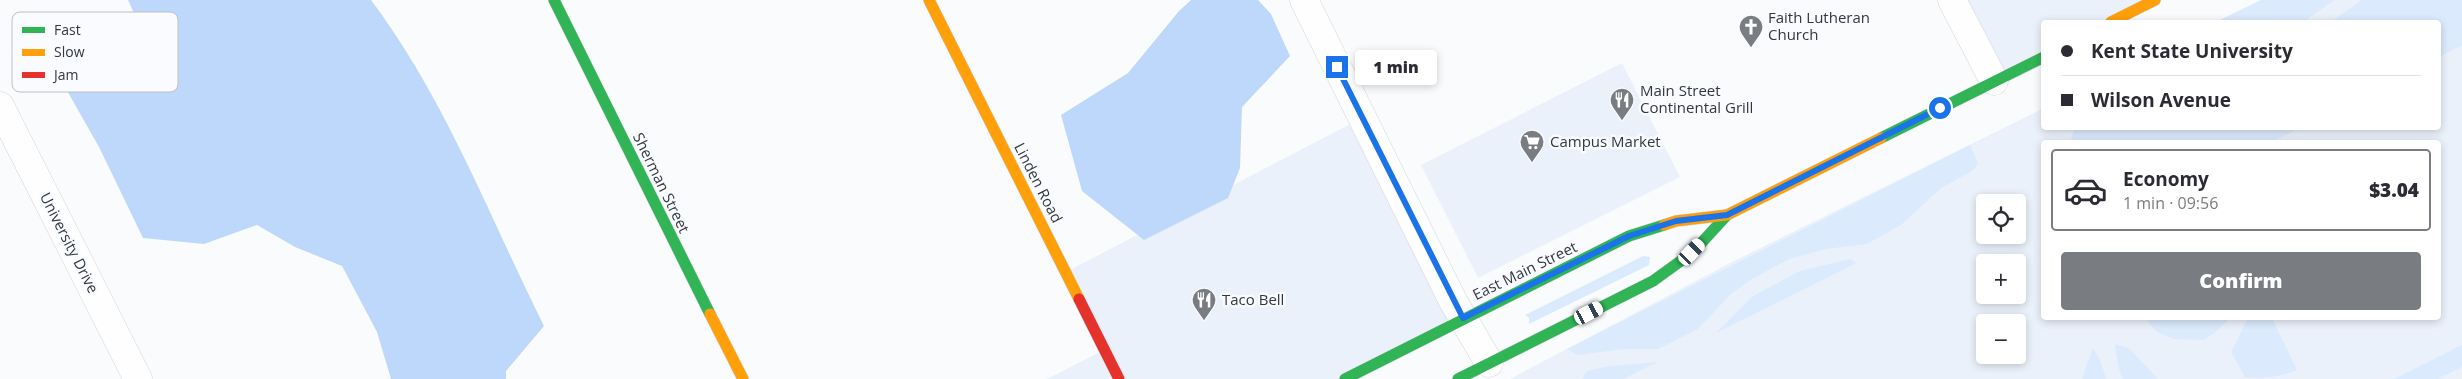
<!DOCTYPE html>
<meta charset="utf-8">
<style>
body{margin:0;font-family:"Open Sans",sans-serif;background:#f2f2f3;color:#2b2b33;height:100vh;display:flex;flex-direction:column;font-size:19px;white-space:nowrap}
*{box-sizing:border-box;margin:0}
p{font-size:16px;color:#7c7c81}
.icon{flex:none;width:28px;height:28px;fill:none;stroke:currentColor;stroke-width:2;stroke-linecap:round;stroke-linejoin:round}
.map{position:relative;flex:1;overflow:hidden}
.drawer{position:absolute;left:2041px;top:140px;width:400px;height:180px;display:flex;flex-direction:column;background:#fff;border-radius:5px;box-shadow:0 2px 8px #0003}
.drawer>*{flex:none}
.banner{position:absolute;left:2041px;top:20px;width:400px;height:110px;border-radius:5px;box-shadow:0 2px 8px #0003;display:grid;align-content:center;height:110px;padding:0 20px;background:#fff}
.buttons{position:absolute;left:1976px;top:194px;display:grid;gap:10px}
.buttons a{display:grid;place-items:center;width:50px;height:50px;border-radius:5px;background:#fff;box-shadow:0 2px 8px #0003;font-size:25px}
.end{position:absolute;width:22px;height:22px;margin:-11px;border:6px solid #1a73e8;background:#fff;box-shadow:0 0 0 2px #fff}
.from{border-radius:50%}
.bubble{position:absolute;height:35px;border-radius:5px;background:#fff;box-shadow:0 2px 8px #0003;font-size:16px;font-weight:800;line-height:35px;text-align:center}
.car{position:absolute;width:15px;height:30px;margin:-15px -8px;border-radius:6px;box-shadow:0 0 4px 1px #0007;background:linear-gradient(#fff 24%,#345 0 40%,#fff 0 76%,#345 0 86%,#fff 0)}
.banner b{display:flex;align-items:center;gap:18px;height:48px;font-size:19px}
.banner b+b{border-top:1px solid #e1e1e2}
.banner i{width:12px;height:12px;background:#2b2b33}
ul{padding:9px 0 0;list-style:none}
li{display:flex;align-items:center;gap:15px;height:82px;margin:0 10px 8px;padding:0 10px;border:2px solid #e1e1e2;border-radius:5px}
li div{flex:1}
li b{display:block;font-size:19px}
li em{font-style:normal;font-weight:800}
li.current{border-color:#797c81}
li>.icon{width:45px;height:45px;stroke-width:1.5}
.primary-button{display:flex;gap:10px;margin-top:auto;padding:10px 20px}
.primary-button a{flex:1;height:58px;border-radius:5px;background:#797c81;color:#fff;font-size:20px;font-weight:800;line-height:58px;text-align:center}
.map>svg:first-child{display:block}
.built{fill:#ebf1fa;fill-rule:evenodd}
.green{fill:#dbeafd}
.forest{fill:#bdd8fb}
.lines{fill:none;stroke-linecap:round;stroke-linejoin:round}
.street-casing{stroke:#d5d8db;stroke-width:29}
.fast-casing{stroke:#d5d8db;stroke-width:12}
.slow-casing{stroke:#d5d8db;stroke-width:12}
.jam-casing{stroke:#d5d8db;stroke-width:12}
.street{stroke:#fefeff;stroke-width:28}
.fast{stroke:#30b455;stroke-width:11}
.slow{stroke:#ff9f0a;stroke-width:11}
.jam{stroke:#e5322d;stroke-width:11}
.route{stroke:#1a73e8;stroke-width:6}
.labels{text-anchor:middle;stroke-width:5;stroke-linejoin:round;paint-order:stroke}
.poi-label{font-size:15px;fill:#33383e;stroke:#f9fbfe;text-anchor:start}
.street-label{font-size:15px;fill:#33383e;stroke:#f9fbfe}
.key{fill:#f9fbfe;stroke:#bec0c4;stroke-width:1}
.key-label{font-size:14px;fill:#33383e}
</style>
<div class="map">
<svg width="2462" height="379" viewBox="0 0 2462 379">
<rect width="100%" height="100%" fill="#fafbfd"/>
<!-- built -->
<g class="built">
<path d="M1953,0H2154L2110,22H2044V56L1994,81Z"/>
<path d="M2261,0H2462V379H1510L1728,264L2044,108V128H2439V22H2216ZM2044,142H2439V318H2044ZM1985,202H2018V235H1985ZM1985,262H2018V295H1985ZM1985,322H2018V355H1985Z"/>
<path d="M1622,63L1680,177L1478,278L1421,165Z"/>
<path d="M1362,118L1463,318L1345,379H1047L1104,350L1066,272Z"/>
</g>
<!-- green -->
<g class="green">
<path d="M2261,0H2335L2303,22H2216Z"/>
<path d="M2362,0H2462V45L2439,57V22H2331Z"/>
<path d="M2075,128H2300L2271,142H2070Z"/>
<path d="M1970,145L1978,163L1974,170L1941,188L1901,225L1867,244L1826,249L1789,259L1752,279L1730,295L1698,329L1658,349H1624L1577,355L1567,349Z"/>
<path d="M1643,256L1650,257L1649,265L1529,324V318L1525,315Z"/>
<path d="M1850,259L1857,263L1716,333L1753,296L1800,271Z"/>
<path d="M2145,318H2230L2217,331L2204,340L2174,339L2157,332Z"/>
<path d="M2248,318H2272L2297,370C2280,377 2263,379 2245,377L2231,352Z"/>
<path d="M2115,344L2129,348L2158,379H2123L2118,366Z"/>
<path d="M2462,345V367L2437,379H2394Z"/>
<path d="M2093,348L2101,362L2106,379H2082Z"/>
<path d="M1658,362L1623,379H1582L1587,371L1609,366Z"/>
</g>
<!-- forest -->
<g class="forest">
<path d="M128,0H371C446,100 489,216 544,326L506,371V379H391L377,332L342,266L295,247L257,225L204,244L143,238L99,147L61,80L146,40Z"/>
<path d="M1191,0H1258L1271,14L1290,56L1242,107L1240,168L1228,198L1144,240L1082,191L1061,115L1128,73L1179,11Z"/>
</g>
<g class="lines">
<defs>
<g id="street">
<path d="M1304,0L1453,301L1489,363"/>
<path d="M1952,0L1994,81"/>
<path d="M0,106L138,379"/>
</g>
<g id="fast">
<path d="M554,0L710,314"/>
<path d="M1881,138L2044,57"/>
<path d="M1345,379L1629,236L1664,225"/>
<path d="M1458,379L1653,281L1693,252L1727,215"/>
</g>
<g id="slow">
<path d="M929,0L1079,299"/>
<path d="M2111,22L2155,0"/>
<path d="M1664,225L1676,221L1727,215L1881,138"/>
<path d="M710,314L743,379"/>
</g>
<path id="jam" d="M1079,299L1119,379"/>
</defs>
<!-- street casing -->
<use href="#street" class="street-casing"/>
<!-- fast casing -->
<use href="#fast" class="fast-casing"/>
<!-- slow casing -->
<use href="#slow" class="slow-casing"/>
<!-- jam casing -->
<use href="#jam" class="jam-casing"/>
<!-- street -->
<use href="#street" class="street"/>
<!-- fast -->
<use href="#fast" class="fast"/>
<!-- slow -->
<use href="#slow" class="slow"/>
<!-- jam -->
<use href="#jam" class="jam"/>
</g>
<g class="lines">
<!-- route -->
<path class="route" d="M1337,67L1463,318L1629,236L1676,221L1727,215L1940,108"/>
</g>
<!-- icons -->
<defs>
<symbol id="church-pin" viewBox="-11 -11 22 30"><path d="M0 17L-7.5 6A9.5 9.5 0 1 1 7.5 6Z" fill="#797c81" stroke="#f9fbfe"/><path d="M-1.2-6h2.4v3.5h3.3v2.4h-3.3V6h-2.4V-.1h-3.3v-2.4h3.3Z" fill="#fff"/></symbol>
<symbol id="restaurant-pin" viewBox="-11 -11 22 30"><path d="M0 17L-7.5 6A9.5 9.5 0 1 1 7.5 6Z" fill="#797c81" stroke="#f9fbfe"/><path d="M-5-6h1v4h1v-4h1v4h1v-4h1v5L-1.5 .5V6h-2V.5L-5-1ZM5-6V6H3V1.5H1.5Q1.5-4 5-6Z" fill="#fff"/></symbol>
<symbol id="supermarket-pin" viewBox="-11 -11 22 30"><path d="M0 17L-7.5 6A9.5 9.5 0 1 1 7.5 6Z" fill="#797c81" stroke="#f9fbfe"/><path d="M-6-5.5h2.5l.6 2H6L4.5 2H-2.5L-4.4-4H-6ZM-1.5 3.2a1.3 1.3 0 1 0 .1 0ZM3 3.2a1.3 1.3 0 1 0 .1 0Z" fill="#fff"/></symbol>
</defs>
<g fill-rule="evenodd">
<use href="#church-pin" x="1737" y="13" width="28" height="38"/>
<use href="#restaurant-pin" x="1608" y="86" width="28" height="38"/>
<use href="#supermarket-pin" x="1518" y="128" width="28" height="38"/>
<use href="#restaurant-pin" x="1190" y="286" width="28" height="38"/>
</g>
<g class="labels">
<!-- poi labels -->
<g class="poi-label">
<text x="1768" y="23">Faith Lutheran<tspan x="1768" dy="17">Church</tspan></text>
<text x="1640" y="96">Main Street<tspan x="1640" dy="17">Continental Grill</tspan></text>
<text x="1550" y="147">Campus Market</text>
<text x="1222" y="305">Taco Bell</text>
</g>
<!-- street labels -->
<g class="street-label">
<text transform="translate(661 183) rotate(64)" y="5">Sherman Street</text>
<text transform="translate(1038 183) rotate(63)" y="5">Linden Road</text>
<text transform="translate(69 243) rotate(63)" y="5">University Drive</text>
<text transform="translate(1525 271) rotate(-26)" y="5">East Main Street</text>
</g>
</g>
<!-- legend -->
<rect x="12" y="12" width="166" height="80" rx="8" class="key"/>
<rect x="22" y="27" width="23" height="6" fill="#30b455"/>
<rect x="22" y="49" width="23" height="7" fill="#ff9f0a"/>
<rect x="22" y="72" width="23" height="6" fill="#e5322d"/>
<g class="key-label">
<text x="54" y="35">Fast</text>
<text x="54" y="57">Slow</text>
<text x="54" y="80">Jam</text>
</g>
</svg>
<div class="buttons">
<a><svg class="icon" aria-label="locate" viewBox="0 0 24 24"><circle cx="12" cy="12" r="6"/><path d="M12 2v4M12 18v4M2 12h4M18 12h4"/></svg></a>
<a>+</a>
<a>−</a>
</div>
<i class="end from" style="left:1940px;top:108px"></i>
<i class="end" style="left:1337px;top:67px"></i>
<div class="bubble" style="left:1355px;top:50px;width:82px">1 min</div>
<i class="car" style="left:1692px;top:252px;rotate:44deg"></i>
<i class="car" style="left:1589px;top:313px;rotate:63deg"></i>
<div class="banner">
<b><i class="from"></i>Kent State University</b>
<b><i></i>Wilson Avenue</b>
</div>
<section class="drawer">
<ul>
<li class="current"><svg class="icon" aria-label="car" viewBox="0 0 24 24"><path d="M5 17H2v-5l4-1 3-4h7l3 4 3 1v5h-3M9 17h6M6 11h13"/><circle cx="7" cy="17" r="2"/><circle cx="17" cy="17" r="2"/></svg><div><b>Economy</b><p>1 min · 09:56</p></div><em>$3.04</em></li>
</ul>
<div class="primary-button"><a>Confirm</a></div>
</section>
</div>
